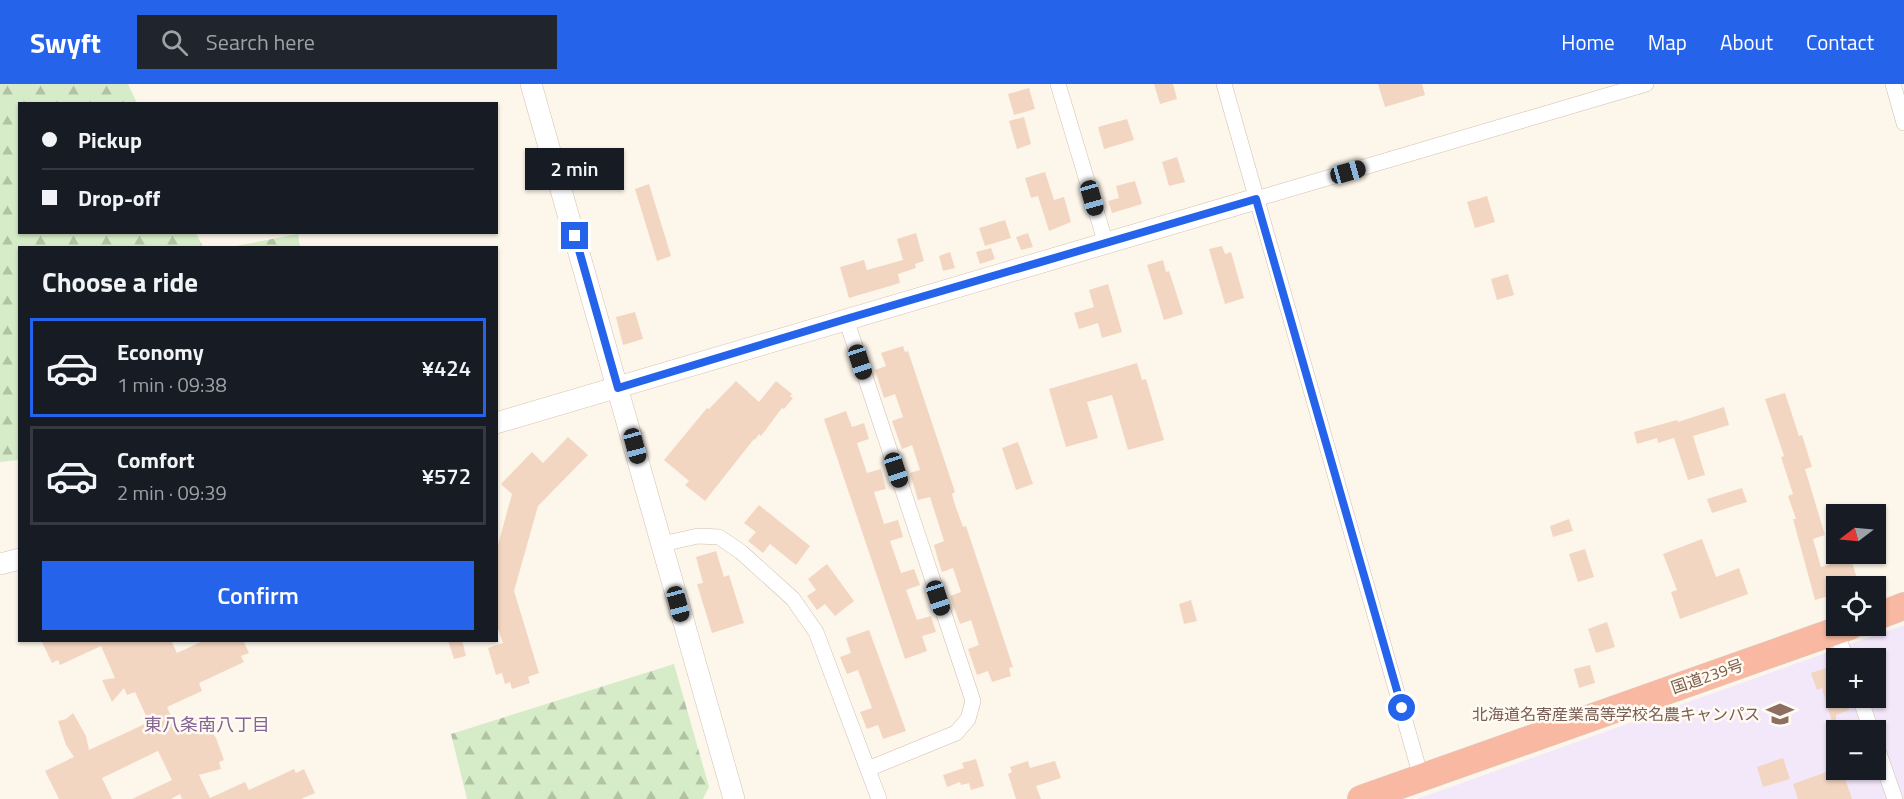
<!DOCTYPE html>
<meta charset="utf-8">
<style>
body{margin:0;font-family:"Titillium Web","Noto Sans JP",sans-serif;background:#20242c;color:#f1f3f6;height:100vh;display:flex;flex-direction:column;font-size:22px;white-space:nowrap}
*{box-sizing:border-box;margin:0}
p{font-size:20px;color:#9ea1a6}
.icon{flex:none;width:33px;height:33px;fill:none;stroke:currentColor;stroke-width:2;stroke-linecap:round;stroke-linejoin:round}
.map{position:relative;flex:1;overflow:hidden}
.details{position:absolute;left:18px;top:162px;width:480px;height:396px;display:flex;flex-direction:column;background:#171b24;border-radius:0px;box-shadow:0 2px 4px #0004}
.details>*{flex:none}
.banner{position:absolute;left:18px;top:18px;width:480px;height:132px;border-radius:0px;box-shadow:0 2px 4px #0004;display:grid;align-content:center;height:132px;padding:0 24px;background:#171b24}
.needle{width:39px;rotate:254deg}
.fabs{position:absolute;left:1826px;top:420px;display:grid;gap:12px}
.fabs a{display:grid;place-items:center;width:60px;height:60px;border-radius:0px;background:#171b24;box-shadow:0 2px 4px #0004;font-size:30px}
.end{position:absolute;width:27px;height:27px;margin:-14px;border:8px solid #2563eb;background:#fff;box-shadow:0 0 0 3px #fff}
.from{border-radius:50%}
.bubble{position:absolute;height:42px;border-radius:0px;background:#171b24;box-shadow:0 2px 4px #0004;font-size:20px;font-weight:600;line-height:42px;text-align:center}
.car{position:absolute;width:18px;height:36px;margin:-18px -9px;border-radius:8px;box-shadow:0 0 4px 2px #0007;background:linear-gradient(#222 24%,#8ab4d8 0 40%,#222 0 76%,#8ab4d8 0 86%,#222 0)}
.banner b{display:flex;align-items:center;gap:21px;height:57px;font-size:22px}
.banner b+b{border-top:2px solid #363941}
.banner i{width:15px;height:15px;background:#f1f3f6}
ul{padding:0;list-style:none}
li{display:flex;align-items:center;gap:18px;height:99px;margin:0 12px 9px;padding:0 12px;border:3px solid #363941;border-radius:0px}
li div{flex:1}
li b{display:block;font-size:22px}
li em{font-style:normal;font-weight:600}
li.current{border-color:#2563eb}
li>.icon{width:54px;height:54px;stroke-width:1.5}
h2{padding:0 24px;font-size:27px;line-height:72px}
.primary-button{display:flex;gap:12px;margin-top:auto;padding:12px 24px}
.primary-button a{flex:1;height:69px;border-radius:0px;background:#2563eb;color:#fff;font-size:24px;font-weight:600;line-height:69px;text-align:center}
header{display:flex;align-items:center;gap:36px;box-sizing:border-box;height:84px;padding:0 30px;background:#2563eb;color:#fff}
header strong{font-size:28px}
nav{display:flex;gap:33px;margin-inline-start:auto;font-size:21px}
.search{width:420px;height:54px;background:#20242c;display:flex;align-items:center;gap:15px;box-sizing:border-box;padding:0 21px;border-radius:0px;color:#9ea1a6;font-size:22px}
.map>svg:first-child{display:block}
.education{fill:#f3e7fa;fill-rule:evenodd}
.forest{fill:url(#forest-firs)}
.building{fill:#f3d6c2}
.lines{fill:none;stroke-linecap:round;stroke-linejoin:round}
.street-casing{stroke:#d1beaf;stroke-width:16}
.secondary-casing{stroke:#d6c0af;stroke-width:22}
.highway-casing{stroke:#dad2cd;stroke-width:28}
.street{stroke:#fff;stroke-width:15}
.secondary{stroke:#fff;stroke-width:21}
.highway{stroke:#f8b8a1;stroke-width:27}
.route{stroke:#2563eb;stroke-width:8}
.labels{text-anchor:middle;stroke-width:5;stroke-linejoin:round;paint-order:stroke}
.street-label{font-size:16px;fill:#7a5d4c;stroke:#fffaf2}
.education-label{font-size:16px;fill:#785e54;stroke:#fffaf2;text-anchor:end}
.neighbourhood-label{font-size:18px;fill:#856595;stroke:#fffaf2}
</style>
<header>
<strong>Swyft</strong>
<div class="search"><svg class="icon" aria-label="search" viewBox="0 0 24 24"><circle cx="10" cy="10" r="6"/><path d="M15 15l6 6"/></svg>Search here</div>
<nav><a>Home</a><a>Map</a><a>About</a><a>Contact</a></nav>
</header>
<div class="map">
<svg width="1904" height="715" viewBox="0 0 1904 715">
<defs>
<pattern id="forest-firs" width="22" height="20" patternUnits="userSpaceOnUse" patternTransform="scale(1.5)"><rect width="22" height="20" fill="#d6ecc8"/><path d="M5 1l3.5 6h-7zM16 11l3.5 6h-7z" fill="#b3c2a5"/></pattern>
</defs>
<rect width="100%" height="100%" fill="#fdf6eb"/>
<!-- education -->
<path class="education" d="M1904,541V715H1417ZM1836,574H1875V614H1836ZM1836,646H1875V686H1836Z"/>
<!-- forest -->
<g class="forest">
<path d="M0,0H128L137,19L20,20V148L196,149L203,163L20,164L19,376L0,378Z"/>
<path d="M298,150L300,163H231Z"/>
<path d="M674,580L709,703L703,715H467L451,650Z"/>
</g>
<!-- building -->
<g class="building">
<path d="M1154,0H1173L1177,15L1160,20Z"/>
<path d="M1378,0H1422L1425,11L1385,23Z"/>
<path d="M1029,4L1035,25L1014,31L1008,10Z"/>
<path d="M1024,33L1031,60L1017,65L1009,37Z"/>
<path d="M1127,35L1134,56L1104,65L1098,43Z"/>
<path d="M1177,73L1185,98L1169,102L1162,78Z"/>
<path d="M1045,88L1054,116L1064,113L1071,138L1049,147L1038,112L1031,114L1025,94Z"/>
<path d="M1135,97L1142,120L1112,129L1108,117L1119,114L1116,102Z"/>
<path d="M649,100L671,172L657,177L635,105Z"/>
<path d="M1487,112L1495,138L1475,144L1467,118Z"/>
<path d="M1005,136L1011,154L985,162L979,144Z"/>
<path d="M916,149L924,177L915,180L916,184L898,190L900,199L849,214L840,183L864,176L867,186L903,176L897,155Z"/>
<path d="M1028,149L1033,163L1021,166L1016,153Z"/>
<path d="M1222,162L1225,170L1231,168L1244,214L1225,220L1209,165Z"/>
<path d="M991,164L995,175L980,180L976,168Z"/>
<path d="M950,168L955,184L943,187L939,172Z"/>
<path d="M1163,176L1166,188L1169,187L1183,230L1164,236L1147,181Z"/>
<path d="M1508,190L1514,211L1497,216L1491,195Z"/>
<path d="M1108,200L1122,248L1102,254L1098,239L1079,245L1074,229L1094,223L1089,206Z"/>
<path d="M635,228L643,255L623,261L616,233Z"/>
<path d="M903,262L905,268L908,267L955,408L952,410L954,418L963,443L966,442L1013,583L1009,584L1011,592L992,598L988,587L977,591L968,565L979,561L971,536L960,540L950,512L961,508L953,484L942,488L938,476L934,461L944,457L930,413L918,416L910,389L920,386L912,361L902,365L892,337L903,333L895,310L884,314L875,286L886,282L881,269Z"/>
<path d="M1137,279L1142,296L1146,295L1164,356L1128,366L1112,311L1087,318L1098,354L1066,363L1049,305Z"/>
<path d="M736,297L759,318L776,297L792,310L790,312L793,314L784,325L782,324L761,352L759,350L755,356L754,355L705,417L685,401L689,397L664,376L707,324L709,325Z"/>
<path d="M1785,309L1799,352L1802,351L1812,383L1805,385L1825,451L1813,455L1821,483L1851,474L1859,502H1836V510L1815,516L1793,435H1796L1788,412L1793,410L1781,373L1784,372L1765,315Z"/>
<path d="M1724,323L1729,341L1693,352L1705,391L1688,396L1674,354L1658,359L1657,354L1637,360L1634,348L1677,336L1678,338Z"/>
<path d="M846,327L852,343L864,339L869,355L857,359L867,389L881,385L886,405L874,408L884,440L898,436L903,453L890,457L901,489L914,485L920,501L906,506L917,536L931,532L936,548L922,552L927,567L905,575L824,335Z"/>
<path d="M568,353L588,371L538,422L514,507L539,589L528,593L530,599L512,605L510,598L505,600L502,589L496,591L488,564L503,559L496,539V468L512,410L501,400L532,368L543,379Z"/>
<path d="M1018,358L1033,400L1016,406L1002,364Z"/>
<path d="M1742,404L1747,418L1712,429L1707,415Z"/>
<path d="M759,421L810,462L796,481L770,460L763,469L748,457L756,448L744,439Z"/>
<path d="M1569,435L1573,447L1553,453L1550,442Z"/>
<path d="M1702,455L1716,493L1739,484L1748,510L1680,535L1671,508L1677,506L1663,470Z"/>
<path d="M1585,465L1594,493L1578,498L1569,470Z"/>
<path d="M716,467L724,493L729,491L744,539L712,549L697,500L703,499L696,473Z"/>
<path d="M827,480L854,517L835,532L825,520L817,526L807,512L816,506L808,495Z"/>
<path d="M1191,516L1197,537L1184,540L1179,520Z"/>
<path d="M1607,538L1615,563L1596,569L1588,545Z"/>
<path d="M869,546L906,647L883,655L878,641L867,645L860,628L872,624L858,586L847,590L840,573L851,569L846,554Z"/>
<path d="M41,556H171L177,569L205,556H243L249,569L241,572L244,578L199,599L202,607L167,623L179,650L200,632L216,654L224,676L219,678L221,685L199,691L210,714L245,698L249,706L294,685L296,689L304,685L315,709L301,715H182L180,710L171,715H132L172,696L158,667L102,694L112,715H59L45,687L74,673L66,661L58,637L66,635L73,629L86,652L89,666L149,638L135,608L127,611L124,604L112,618L102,596L115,594L101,562L60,581L58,576L52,579Z"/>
<path d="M448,556H462L466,572L454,575Z"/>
<path d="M1590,581L1595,599L1579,604L1574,585Z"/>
<path d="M1836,581V614H1845L1849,626L1836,631V640L1833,641L1822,604L1817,606L1811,589Z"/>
<path d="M1783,674L1790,695L1763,703L1757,683Z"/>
<path d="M976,675L984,702L971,706L969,699L961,701L960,698L947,703L943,691L964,684L962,679Z"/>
<path d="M1028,677L1030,684L1055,677L1061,694L1036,702L1041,715H1016L1008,690L1012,688L1010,683Z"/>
<path d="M1832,686H1842L1852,715H1798L1793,700Z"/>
</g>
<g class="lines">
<defs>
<g id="street">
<path d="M1058,0L1106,160"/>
<path d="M1224,0L1421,693"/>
<path d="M1893,0L1904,39"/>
<path d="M1256,115L1646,0"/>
<path d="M846,235L973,617L968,635L956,649L868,685"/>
<path d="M662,460L698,452L719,453L741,468L793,515L816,548L879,715"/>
<path d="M1835,546L1846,574"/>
<path d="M1860,614L1871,646"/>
<path d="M1875,658L1895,715"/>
</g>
<g id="secondary">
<path d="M531,0L734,715"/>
<path d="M496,339L1256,115"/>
<path d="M0,480L20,475"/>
</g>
<g id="highway">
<path d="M1875,533L1904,522"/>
<path d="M1361,715L1850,542"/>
</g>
</defs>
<!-- street casing -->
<use href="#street" class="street-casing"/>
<!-- secondary casing -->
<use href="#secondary" class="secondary-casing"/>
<!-- highway casing -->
<use href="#highway" class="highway-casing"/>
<!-- street -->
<use href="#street" class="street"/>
<!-- secondary -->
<use href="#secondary" class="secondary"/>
<!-- highway -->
<use href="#highway" class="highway"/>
</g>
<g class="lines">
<!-- route -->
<path class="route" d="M575,152L618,304L846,235L1256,115L1402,624"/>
</g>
<!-- icons -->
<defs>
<symbol id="school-bare" viewBox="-9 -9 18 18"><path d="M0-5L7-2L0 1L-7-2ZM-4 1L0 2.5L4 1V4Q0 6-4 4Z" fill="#8d6e63" stroke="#fffaf2" stroke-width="2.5" paint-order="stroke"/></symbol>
</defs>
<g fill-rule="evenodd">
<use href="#school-bare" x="1761" y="611" width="38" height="38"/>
</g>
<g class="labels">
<!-- street labels -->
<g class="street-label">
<text transform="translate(1707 592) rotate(-19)" y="6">国道239号</text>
</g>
<!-- education labels -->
<g class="education-label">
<text x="1760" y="636">北海道名寄産業高等学校名農キャンパス</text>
</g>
<!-- neighbourhood labels -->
<g class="neighbourhood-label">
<text x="207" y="647">東八条南八丁目</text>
</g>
</g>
</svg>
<div class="fabs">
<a><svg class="needle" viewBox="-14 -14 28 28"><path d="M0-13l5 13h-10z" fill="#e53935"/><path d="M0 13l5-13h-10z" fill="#9ea1a6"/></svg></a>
<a><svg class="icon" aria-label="locate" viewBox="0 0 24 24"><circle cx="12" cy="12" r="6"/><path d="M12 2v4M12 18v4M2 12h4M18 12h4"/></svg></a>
<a>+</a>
<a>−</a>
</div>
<i class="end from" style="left:1402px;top:624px"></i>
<i class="end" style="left:575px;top:152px"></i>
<div class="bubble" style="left:525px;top:64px;width:99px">2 min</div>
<i class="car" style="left:1348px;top:88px;rotate:74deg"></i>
<i class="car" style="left:1092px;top:114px;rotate:164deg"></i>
<i class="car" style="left:860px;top:278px;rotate:162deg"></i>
<i class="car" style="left:635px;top:362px;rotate:165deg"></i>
<i class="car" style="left:896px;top:386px;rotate:162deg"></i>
<i class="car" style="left:938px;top:514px;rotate:162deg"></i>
<i class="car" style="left:678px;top:520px;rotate:165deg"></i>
<div class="banner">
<b><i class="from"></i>Pickup</b>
<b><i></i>Drop-off</b>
</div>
<section class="details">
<h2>Choose a ride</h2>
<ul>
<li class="current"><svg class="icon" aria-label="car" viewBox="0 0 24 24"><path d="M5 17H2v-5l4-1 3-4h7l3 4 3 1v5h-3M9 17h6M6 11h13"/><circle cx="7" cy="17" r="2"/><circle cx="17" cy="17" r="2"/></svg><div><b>Economy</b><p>1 min · 09:38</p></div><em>¥424</em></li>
<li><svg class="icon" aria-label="car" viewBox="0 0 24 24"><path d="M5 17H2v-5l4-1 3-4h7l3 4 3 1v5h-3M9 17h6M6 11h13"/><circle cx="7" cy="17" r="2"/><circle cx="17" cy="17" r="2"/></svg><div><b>Comfort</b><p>2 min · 09:39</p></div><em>¥572</em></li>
</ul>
<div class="primary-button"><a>Confirm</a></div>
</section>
</div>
